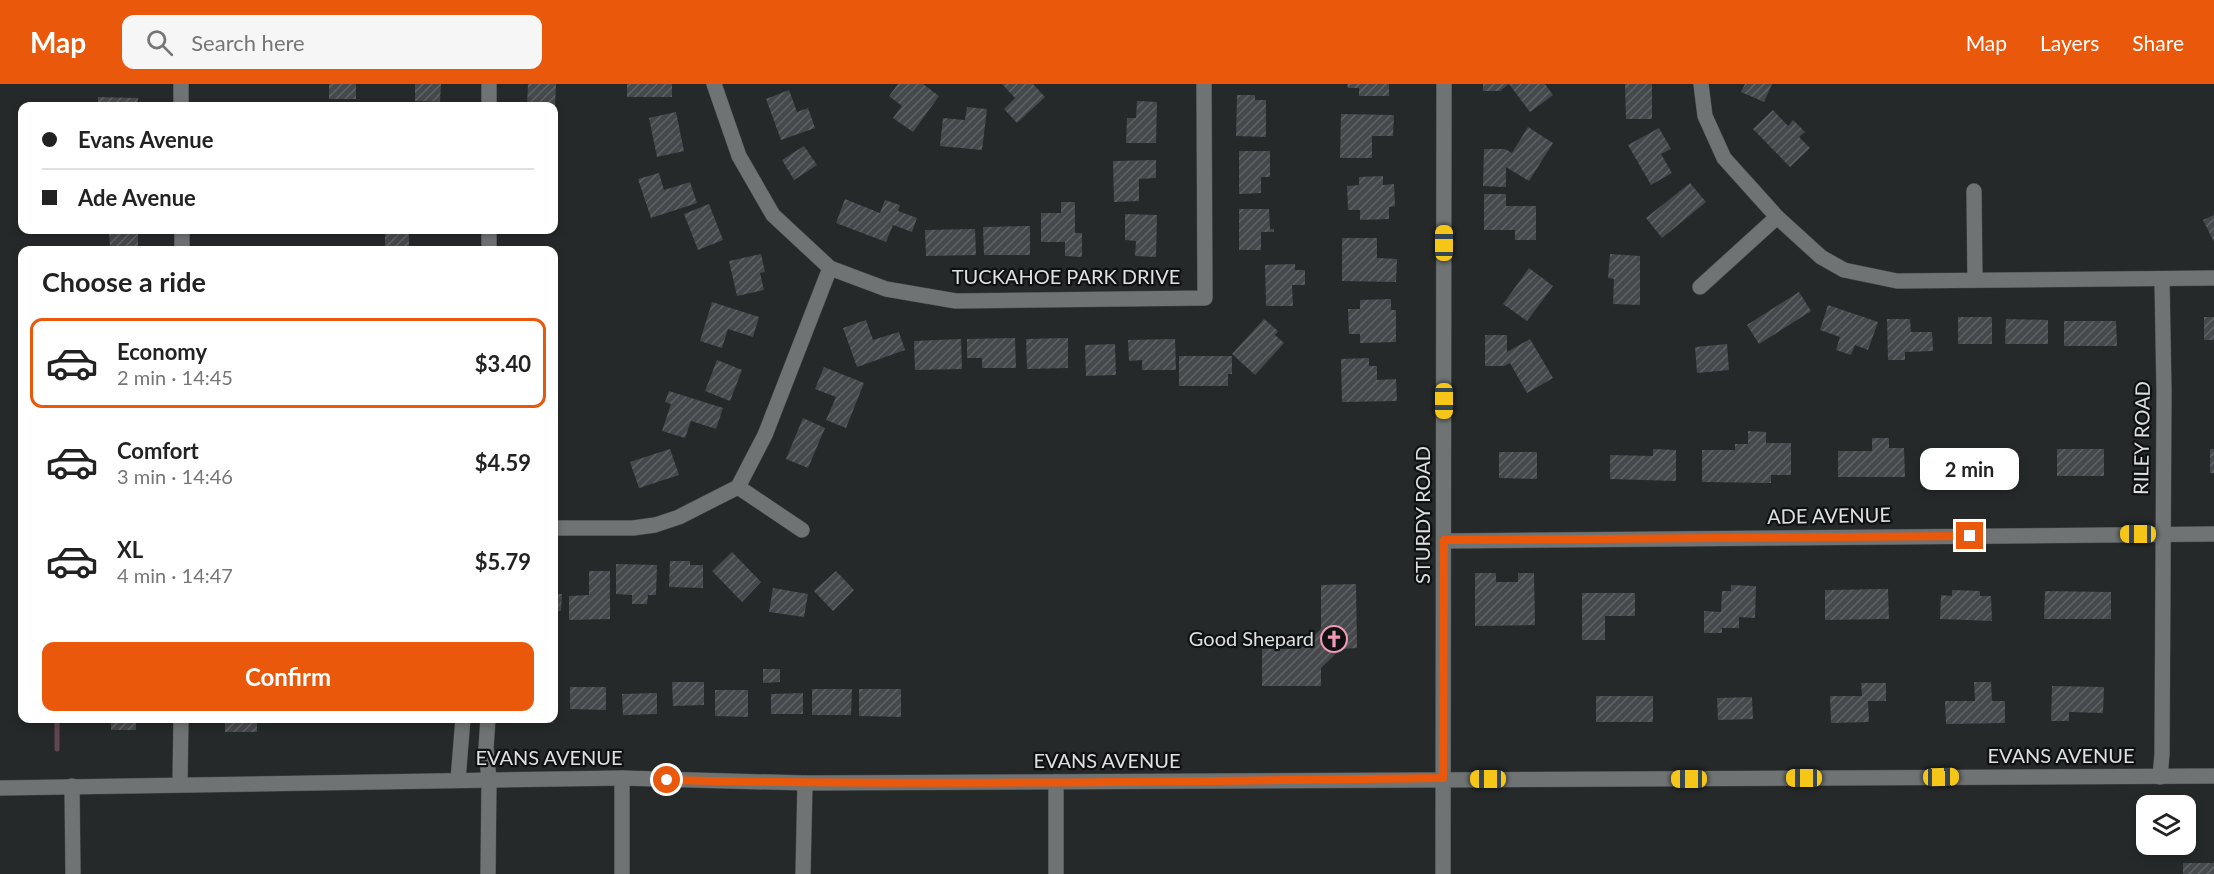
<!DOCTYPE html>
<meta charset="utf-8">
<style>
body{margin:0;font-family:Lato,sans-serif;background:#f6f6f6;color:#222;height:100vh;display:flex;flex-direction:column;font-size:22px;white-space:nowrap}
*{box-sizing:border-box;margin:0}
p{font-size:20px;color:#767676}
.icon{flex:none;width:33px;height:33px;fill:none;stroke:currentColor;stroke-width:2;stroke-linecap:round;stroke-linejoin:round}
.map{position:relative;flex:1;overflow:hidden}
.drawer{position:absolute;left:18px;top:162px;width:540px;height:477px;display:flex;flex-direction:column;background:#fff;border-radius:12px;box-shadow:0 3px 9px #0003}
.drawer>*{flex:none}
.hud{position:absolute;left:18px;top:18px;width:540px;height:132px;border-radius:12px;box-shadow:0 3px 9px #0003;display:grid;align-content:center;height:132px;padding:0 24px;background:#fff}
.fabs{position:absolute;left:2136px;top:711px;display:grid;gap:12px}
.fabs a{display:grid;place-items:center;width:60px;height:60px;border-radius:12px;background:#fff;box-shadow:0 3px 9px #0003;font-size:30px}
.end{position:absolute;width:27px;height:27px;margin:-14px;border:8px solid #ea580c;background:#fff;box-shadow:0 0 0 3px #fff}
.from{border-radius:50%}
.bubble{position:absolute;height:42px;border-radius:12px;background:#fff;box-shadow:0 3px 9px #0003;font-size:20px;font-weight:700;line-height:42px;text-align:center}
.car{position:absolute;width:18px;height:36px;margin:-18px -9px;border-radius:8px;box-shadow:0 0 4px 2px #0007;background:linear-gradient(#f5c518 24%,#345 0 40%,#f5c518 0 76%,#345 0 86%,#f5c518 0)}
.hud b{display:flex;align-items:center;gap:21px;height:57px;font-size:22px}
.hud b+b{border-top:2px solid #e0e0e0}
.hud i{width:15px;height:15px;background:#222}
ul{padding:0;list-style:none}
li{display:flex;align-items:center;gap:18px;height:90px;margin:0 12px 9px;padding:0 12px;border:3px solid transparent;border-radius:12px}
li div{flex:1}
li b{display:block;font-size:22px}
li em{font-style:normal;font-weight:700}
li.selected{border-color:#ea580c}
li>.icon{width:54px;height:54px;stroke-width:1.5}
h2{padding:0 24px;font-size:27px;line-height:72px}
.button{display:flex;gap:12px;margin-top:auto;padding:12px 24px}
.button a{flex:1;height:69px;border-radius:12px;background:#ea580c;color:#fff;font-size:24px;font-weight:700;line-height:69px;text-align:center}
header{display:flex;align-items:center;gap:36px;box-sizing:border-box;height:84px;padding:0 30px;background:#ea580c;color:#fff}
header strong{font-size:28px}
nav{display:flex;gap:33px;margin-inline-start:auto;font-size:21px}
.search{width:420px;height:54px;background:#f6f6f6;display:flex;align-items:center;gap:15px;box-sizing:border-box;padding:0 21px;border-radius:12px;color:#767676;font-size:22px}
.map>svg:first-child{display:block}
.lines{fill:none;stroke-linecap:round;stroke-linejoin:round}
.stream{stroke:#604651;stroke-width:5}
.building{fill:url(#building-hatch)}
.minor-casing{stroke:#444748;stroke-width:16}
.minor{stroke:#6f7374;stroke-width:15}
.route{stroke:#ea580c;stroke-width:8}
.labels{text-anchor:middle;stroke-width:4.5;stroke-linejoin:round;paint-order:stroke}
.street-label{font-size:20px;fill:#dde0e0;stroke:#101112}
.poi-label{font-size:20px;fill:#dde0e0;stroke:#101112;text-anchor:end}
</style>
<header>
<strong>Map</strong>
<div class="search"><svg class="icon" aria-label="search" viewBox="0 0 24 24"><circle cx="10" cy="10" r="6"/><path d="M15 15l6 6"/></svg>Search here</div>
<nav><a>Map</a><a>Layers</a><a>Share</a></nav>
</header>
<div class="map">
<svg width="2214" height="790" viewBox="0 0 2214 790">
<defs>
<pattern id="building-hatch" width="6" height="6" patternUnits="userSpaceOnUse" patternTransform="scale(1.5)"><rect width="6" height="6" fill="#46494b"/><path d="M-1 1l2-2M0 6l6-6M5 7l2-2" fill="none" stroke="#606365"/></pattern>
</defs>
<rect width="100%" height="100%" fill="#25292a"/>
<g class="lines">
<!-- stream -->
<path class="stream" d="M57,634V665"/>
</g>
<!-- building -->
<g class="building">
<rect x="329" y="0" width="27" height="15"/>
<path d="M415,0H441L440,18L415,17Z"/>
<path d="M528,0H556L555,22H527Z"/>
<rect x="627" y="0" width="45" height="13"/>
<path d="M898,0H923L939,12L913,48L893,34L902,22L889,12Z"/>
<path d="M1002,0H1033L1045,13L1017,39L1004,25L1015,14Z"/>
<path d="M1347,0H1389V12H1359V4H1348Z"/>
<path d="M1483,0H1545L1553,11L1530,28L1509,0L1500,7H1483Z"/>
<path d="M1625,0H1652V35H1626Z"/>
<path d="M1745,0H1772L1764,18L1741,8Z"/>
<path d="M789,6L797,28L808,24L815,44L781,56L766,15Z"/>
<path d="M1237,11H1255V16H1266V53L1236,52Z"/>
<path d="M98,13L138,14L137,22H98Z"/>
<path d="M1137,17L1157,18L1156,59H1126L1127,34H1136Z"/>
<path d="M967,23L987,25L982,66L940,62L943,34L965,36Z"/>
<path d="M1773,26L1788,42L1793,36L1805,48L1799,53L1810,64L1790,83L1753,45Z"/>
<path d="M676,28L684,67L657,73L649,34Z"/>
<path d="M1341,30L1394,31L1393,52H1372V74H1340Z"/>
<path d="M1528,43L1553,59L1529,97L1506,83V103L1483,102L1484,65H1505L1512,69Z"/>
<path d="M1659,44L1671,65L1661,70L1672,89L1651,101L1628,61Z"/>
<path d="M554,50H556L557,77H554Z"/>
<path d="M804,62L817,81L794,96L782,76Z"/>
<path d="M1239,67H1270V93H1261V109L1239,110Z"/>
<path d="M1156,76V94L1139,95V117L1114,118L1113,77Z"/>
<path d="M659,89L664,106L690,98L697,119L651,134L638,95Z"/>
<path d="M1383,92V101L1394,100L1395,122L1389,123V135L1360,136V126H1348L1347,102L1359,101V93Z"/>
<path d="M1690,99L1706,118L1662,154L1646,134Z"/>
<path d="M1484,110H1506V122H1536V156H1515V146H1484Z"/>
<path d="M845,115L880,129L885,116L900,121L898,127L917,134L912,148L893,141L886,158L836,139Z"/>
<path d="M1061,118H1075V149H1082V173L1065,172V158H1041V129H1061Z"/>
<path d="M709,120L723,156L698,166L684,130Z"/>
<path d="M1239,125H1269L1270,145H1274V148H1261V166H1239Z"/>
<path d="M1125,130L1157,131L1156,173L1135,172L1136,157L1125,156Z"/>
<path d="M2214,131V158L2203,136Z"/>
<path d="M1030,142V171H984L983,143Z"/>
<path d="M975,145L976,171L926,172L925,146Z"/>
<path d="M109,146H138V162L110,163Z"/>
<path d="M385,146H409V165L385,166Z"/>
<path d="M1342,154H1377V174L1397,175L1396,198L1342,197Z"/>
<path d="M761,170L765,188L760,189L764,206L737,212L729,177Z"/>
<path d="M1610,170L1640,172V221L1613,220L1614,195L1608,194Z"/>
<path d="M1295,180V186H1305V201H1292L1293,222H1266L1265,181Z"/>
<path d="M1529,184L1553,202L1527,237L1503,220Z"/>
<path d="M1799,208L1811,227L1759,260L1747,241Z"/>
<path d="M1391,215V226H1396V258L1360,259V250H1349L1348,225H1360V216Z"/>
<path d="M712,218L759,233L753,253L728,245L722,264L700,257Z"/>
<path d="M1828,221L1878,238L1868,266L1855,261L1851,271L1836,266L1840,253L1820,246Z"/>
<rect x="1958" y="233" width="34" height="27"/>
<rect x="2204" y="233" width="10" height="23"/>
<path d="M1264,235L1278,247L1275,251L1284,259L1255,291L1232,270Z"/>
<path d="M1887,235H1910L1911,248H1932L1933,267L1905,268V276H1888Z"/>
<path d="M2006,235L2048,236V260H2005Z"/>
<path d="M866,236L873,256L899,248L905,266L857,283L843,244Z"/>
<path d="M2064,237H2116L2117,262H2064Z"/>
<path d="M1485,251H1507V268L1530,255L1553,294L1527,309L1510,279L1504,282H1485Z"/>
<path d="M1015,254L1016,284H982V274H967V255Z"/>
<path d="M1068,254V284L1027,285L1026,255Z"/>
<path d="M961,255L962,285L915,286L914,257Z"/>
<path d="M1175,255L1176,286H1142V276L1129,277L1128,256Z"/>
<path d="M1115,260L1116,291L1086,292L1085,261Z"/>
<path d="M1727,260L1729,286L1697,289L1695,263Z"/>
<path d="M1179,272H1232V290H1228V302H1179Z"/>
<path d="M1369,274V282H1377V296L1396,295L1397,317L1342,318L1341,275Z"/>
<path d="M717,276L742,286L730,317L705,307Z"/>
<path d="M824,283L864,299L846,344L826,336L836,313L815,305Z"/>
<path d="M669,307L723,324L716,345L691,337L685,354L662,347L671,320L665,318Z"/>
<path d="M803,334L825,344L808,384L786,375Z"/>
<path d="M1748,347L1766,348V359H1791V391H1771V399L1702,398V366H1735V360H1748Z"/>
<path d="M1872,354H1889V364H1904L1905,393H1838V367H1872Z"/>
<path d="M670,365L679,391L639,404L630,378Z"/>
<path d="M1653,365L1676,366V397L1610,395V371L1653,372Z"/>
<rect x="2057" y="365" width="47" height="27"/>
<rect x="2210" y="365" width="4" height="24"/>
<rect x="1952" y="366" width="32" height="27"/>
<path d="M1499,368H1537V395L1499,394Z"/>
<path d="M732,468L761,498L742,518L712,487Z"/>
<path d="M670,477H690V481H703V504L669,503Z"/>
<path d="M616,480L657,481L656,511H648L647,520H632V511L616,510Z"/>
<path d="M589,487H610V535L569,536V512L589,511Z"/>
<path d="M836,487L854,506L833,527L814,507Z"/>
<path d="M1475,489H1496V498H1518V489H1534L1535,541L1475,542Z"/>
<path d="M554,496H556V510H562L561,527H554Z"/>
<path d="M1356,500L1357,564L1341,565L1321,584V602H1262V565H1300L1321,545V501Z"/>
<path d="M1731,501L1756,502L1755,534L1739,533V544H1722V549H1704V527L1721,528L1722,507H1731Z"/>
<path d="M773,504L808,510L804,533L769,528Z"/>
<path d="M1888,505L1889,535L1825,536V506Z"/>
<path d="M1952,506L1980,507V512H1991L1992,537L1940,535L1941,511L1952,512Z"/>
<path d="M2045,507L2111,508V535H2044Z"/>
<path d="M1582,509H1635V532H1605V556H1582Z"/>
<path d="M554,585L558,586L555,619H554Z"/>
<path d="M763,585H780V598L763,599Z"/>
<path d="M672,598H704V621L673,622Z"/>
<path d="M1974,598H1991L1992,617H2005V639L1946,640L1945,617H1975Z"/>
<path d="M1861,599H1886V617H1868L1869,638L1831,639L1830,612H1862Z"/>
<path d="M2052,602L2104,603L2103,629L2069,628V637H2051Z"/>
<path d="M570,603H606V626L570,625Z"/>
<path d="M812,605H852L851,631H812Z"/>
<path d="M859,605H901V633L859,632Z"/>
<path d="M715,606H748V633L715,632Z"/>
<path d="M657,609V630L623,631L622,610Z"/>
<path d="M803,609V630H771V610Z"/>
<rect x="1596" y="612" width="57" height="26"/>
<path d="M1752,613L1753,635L1718,636L1717,614Z"/>
<rect x="111" y="634" width="25" height="12"/>
<rect x="225" y="634" width="32" height="14"/>
<path d="M525,634H554L553,639L525,636Z"/>
<rect x="2183" y="779" width="31" height="11"/>
</g>
<g class="lines">
<defs>
<g id="minor">
<path d="M181,0V22"/>
<path d="M489,0V22"/>
<path d="M714,0L739,72L773,131L830,184L886,205L956,217L1205,214L1204,0"/>
<path d="M1701,0L1705,32L1724,74L1777,133L1821,173L1844,186L1897,197L2214,194"/>
<path d="M1974,107L1975,196"/>
<path d="M182,146V166"/>
<path d="M489,146V166"/>
<path d="M1700,203L1777,133"/>
<path d="M738,403L802,446"/>
<path d="M554,444H633L655,441L679,433L738,403L765,351L830,184"/>
<path d="M1444,457L2214,450"/>
<path d="M2160,693L2162,670L2164,308L2162,195"/>
<path d="M622,694V790"/>
<path d="M458,696L463,634"/>
<path d="M1056,698V790"/>
<path d="M180,700L181,634"/>
<path d="M72,702L73,790"/>
<path d="M0,704L622,694L805,699L2214,692"/>
<path d="M488,790L489,696L486,664L488,634"/>
<path d="M803,790L805,699"/>
<path d="M1443,790L1444,0"/>
</g>
</defs>
<!-- minor casing -->
<use href="#minor" class="minor-casing"/>
<!-- minor -->
<use href="#minor" class="minor"/>
</g>
<g class="lines">
<!-- route -->
<path class="route" d="M667,696C926,702 1185,697 1443,694L1444,456L1970,452"/>
</g>
<!-- icons -->
<defs>
<symbol id="church-ring" viewBox="-11 -11 22 22"><circle r="9.5" fill="#101112" stroke="#f09ab4" stroke-width="1.5"/><path d="M-1.2-6h2.4v3.5h3.3v2.4h-3.3V6h-2.4V-.1h-3.3v-2.4h3.3Z" fill="#f09ab4"/></symbol>
</defs>
<g fill-rule="evenodd">
<use href="#church-ring" x="1319" y="540" width="30" height="30"/>
</g>
<g class="labels">
<!-- street labels -->
<g class="street-label">
<text x="1066" y="200">TUCKAHOE PARK DRIVE</text>
<text transform="translate(2142 354) rotate(-89)" y="7">RILEY ROAD</text>
<text transform="translate(1423 431) rotate(-90)" y="7">STURDY ROAD</text>
<text transform="translate(1829 432) rotate(-1)" y="7">ADE AVENUE</text>
<text x="2061" y="679">EVANS AVENUE</text>
<text x="549" y="681">EVANS AVENUE</text>
<text x="1107" y="684">EVANS AVENUE</text>
</g>
<!-- poi labels -->
<g class="poi-label">
<text x="1314" y="562">Good Shepard</text>
</g>
</g>
</svg>
<div class="fabs">
<a><svg class="icon" aria-label="layers" viewBox="0 0 24 24"><path d="M12 4l9 5-9 5-9-5zM3 14l9 5 9-5"/></svg></a>
</div>
<i class="end from" style="left:667px;top:696px"></i>
<i class="end" style="left:1970px;top:452px"></i>
<div class="bubble" style="left:1920px;top:364px;width:99px">2 min</div>
<i class="car" style="left:1444px;top:159px;rotate:0deg"></i>
<i class="car" style="left:1444px;top:317px;rotate:180deg"></i>
<i class="car" style="left:2138px;top:450px;rotate:270deg"></i>
<i class="car" style="left:1941px;top:693px;rotate:89deg"></i>
<i class="car" style="left:1804px;top:694px;rotate:270deg"></i>
<i class="car" style="left:1488px;top:695px;rotate:270deg"></i>
<i class="car" style="left:1689px;top:695px;rotate:270deg"></i>
<div class="hud">
<b><i class="from"></i>Evans Avenue</b>
<b><i></i>Ade Avenue</b>
</div>
<section class="drawer">
<h2>Choose a ride</h2>
<ul>
<li class="selected"><svg class="icon" aria-label="car" viewBox="0 0 24 24"><path d="M5 17H2v-5l4-1 3-4h7l3 4 3 1v5h-3M9 17h6M6 11h13"/><circle cx="7" cy="17" r="2"/><circle cx="17" cy="17" r="2"/></svg><div><b>Economy</b><p>2 min · 14:45</p></div><em>$3.40</em></li>
<li><svg class="icon" aria-label="car" viewBox="0 0 24 24"><path d="M5 17H2v-5l4-1 3-4h7l3 4 3 1v5h-3M9 17h6M6 11h13"/><circle cx="7" cy="17" r="2"/><circle cx="17" cy="17" r="2"/></svg><div><b>Comfort</b><p>3 min · 14:46</p></div><em>$4.59</em></li>
<li><svg class="icon" aria-label="car" viewBox="0 0 24 24"><path d="M5 17H2v-5l4-1 3-4h7l3 4 3 1v5h-3M9 17h6M6 11h13"/><circle cx="7" cy="17" r="2"/><circle cx="17" cy="17" r="2"/></svg><div><b>XL</b><p>4 min · 14:47</p></div><em>$5.79</em></li>
</ul>
<div class="button"><a>Confirm</a></div>
</section>
</div>
